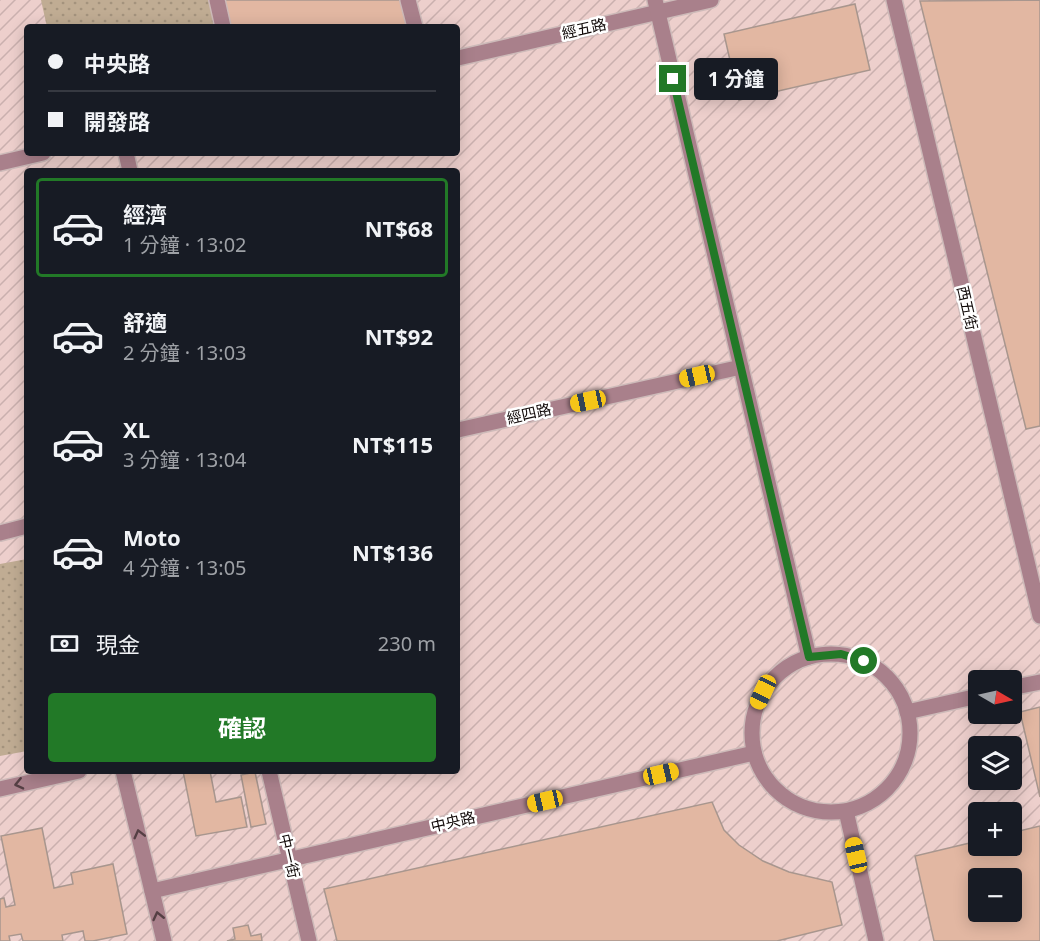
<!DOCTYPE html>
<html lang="zh-TW">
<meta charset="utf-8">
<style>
body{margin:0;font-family:"Noto Sans","Noto Sans TC",sans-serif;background:#242831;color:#f1f3f6;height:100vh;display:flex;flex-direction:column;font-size:22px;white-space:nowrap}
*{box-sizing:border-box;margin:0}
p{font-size:20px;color:#9ea1a6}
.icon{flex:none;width:33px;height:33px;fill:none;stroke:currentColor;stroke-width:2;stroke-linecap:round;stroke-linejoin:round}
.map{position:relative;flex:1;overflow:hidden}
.details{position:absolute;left:24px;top:168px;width:436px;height:606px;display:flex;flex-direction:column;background:#171b24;border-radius:6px;box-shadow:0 3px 15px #0003}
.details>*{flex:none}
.guide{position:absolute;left:24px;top:24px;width:436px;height:132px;border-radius:6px;box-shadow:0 3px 15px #0003;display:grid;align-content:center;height:132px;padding:0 24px;background:#171b24}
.needle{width:39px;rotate:99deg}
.controls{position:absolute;left:968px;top:670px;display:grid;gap:12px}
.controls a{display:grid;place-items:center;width:54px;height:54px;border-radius:6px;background:#171b24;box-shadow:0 3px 15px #0003;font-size:30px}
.end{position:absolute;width:27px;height:27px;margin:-14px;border:8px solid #227927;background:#fff;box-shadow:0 0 0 3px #fff}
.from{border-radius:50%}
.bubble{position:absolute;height:42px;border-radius:6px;background:#171b24;box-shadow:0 3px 15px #0003;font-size:20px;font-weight:700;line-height:42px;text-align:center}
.car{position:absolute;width:18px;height:36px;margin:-18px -9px;border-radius:8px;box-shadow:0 0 4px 2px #0007;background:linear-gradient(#f5c518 24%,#345 0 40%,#f5c518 0 76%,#345 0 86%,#f5c518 0)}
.guide b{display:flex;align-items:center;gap:21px;height:57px;font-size:22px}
.guide b+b{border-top:2px solid #363941}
.guide i{width:15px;height:15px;background:#f1f3f6}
ul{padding:10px 0 0;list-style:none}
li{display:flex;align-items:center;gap:18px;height:99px;margin:0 12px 9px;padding:0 12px;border:3px solid transparent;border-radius:6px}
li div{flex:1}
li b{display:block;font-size:22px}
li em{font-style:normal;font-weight:700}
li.selected{border-color:#227927}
li>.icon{width:54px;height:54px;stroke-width:1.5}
.pay{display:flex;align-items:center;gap:15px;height:66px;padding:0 24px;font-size:22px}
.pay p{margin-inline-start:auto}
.action{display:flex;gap:12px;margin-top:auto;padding:12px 24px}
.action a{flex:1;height:69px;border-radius:6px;background:#227927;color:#fff;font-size:24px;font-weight:700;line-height:69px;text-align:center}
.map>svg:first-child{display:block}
.industrial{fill:url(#industrial-furrows);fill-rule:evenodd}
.park{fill:url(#park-dots)}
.building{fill:#e2b7a2;stroke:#a8968e;stroke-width:1.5;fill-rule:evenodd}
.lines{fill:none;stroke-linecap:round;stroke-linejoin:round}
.minor-casing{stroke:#cdbab9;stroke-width:18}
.tertiary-casing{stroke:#cdbab9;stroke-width:18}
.minor{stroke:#a9808b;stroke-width:15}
.tertiary{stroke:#a9808b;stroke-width:15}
.oneway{stroke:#553f44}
.route{stroke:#227927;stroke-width:8}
.labels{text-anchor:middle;stroke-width:5;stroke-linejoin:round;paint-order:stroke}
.street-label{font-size:15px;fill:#110a09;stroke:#fff}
</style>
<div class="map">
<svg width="1040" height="941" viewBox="0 0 1040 941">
<defs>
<pattern id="industrial-furrows" width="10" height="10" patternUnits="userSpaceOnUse" patternTransform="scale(1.5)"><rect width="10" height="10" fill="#edcfcc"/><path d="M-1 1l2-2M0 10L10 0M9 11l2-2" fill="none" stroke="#cab0ae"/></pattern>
<pattern id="park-dots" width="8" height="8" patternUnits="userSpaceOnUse" patternTransform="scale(1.5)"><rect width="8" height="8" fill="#c0ac93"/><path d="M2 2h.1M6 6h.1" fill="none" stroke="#a4937d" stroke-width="1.8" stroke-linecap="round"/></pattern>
</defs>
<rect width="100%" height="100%" fill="#f1dcda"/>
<!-- industrial -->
<path class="industrial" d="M0,0H1040V941H0ZM27,27H458V153H27ZM27,171H458V771H27ZM978,681H1011V714H978ZM978,747H1011V780H978ZM978,813H1011V846H978ZM978,879H1011V912H978Z"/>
<!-- park -->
<g class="park">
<path d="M41,0H217L223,27H47Z"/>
<path d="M27,559V751L0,756V564Z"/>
</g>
<!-- building -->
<g class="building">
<path d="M217,0H408L415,27H223Z"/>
<path d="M1040,0V426L1026,429L920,1Z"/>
<path d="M855,4L870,70L739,100L724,34Z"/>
<path d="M1040,707V797L1020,712Z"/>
<path d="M183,771H210L216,802L241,797L247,827L196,836Z"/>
<path d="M255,772L266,824L251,827L241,775Z"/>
<path d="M712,802L724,830L739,845L763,861L789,872L832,882L842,925L777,941H337L324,889Z"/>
<path d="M1040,826V941H934L915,856L978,841V846H1011V833ZM978,879H1011V912H978Z"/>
<path d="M42,828L54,888L73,884L71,873L113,864L127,934L93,941H85L83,931L62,935L63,941H23L21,934L9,936L10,941H0V899L4,898L6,907L15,905L1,836Z"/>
<path d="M248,925L251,936L261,934L262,941H227L235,939L233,928Z"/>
</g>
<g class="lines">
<defs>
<g id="minor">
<path d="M217,0L223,27"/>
<path d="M408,0L415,27"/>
<path d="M894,0L1040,616"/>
<path d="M458,58L711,0"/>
<path d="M126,153L130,171"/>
<path d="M0,163L43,153"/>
<path d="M458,430L741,367"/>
<path d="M0,533L27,526"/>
<path d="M269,771L309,941"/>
</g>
<g id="tertiary">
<path d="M655,0L809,657"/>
<circle cx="831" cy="733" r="79"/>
<path d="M1011,688L1040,682"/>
<path d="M907,712L978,696"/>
<path d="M123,771L164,941"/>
<path d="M0,789L79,771"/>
<path d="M846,811L876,941"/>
<path d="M152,891L754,753"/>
</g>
</defs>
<!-- minor casing -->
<use href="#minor" class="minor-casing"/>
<!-- tertiary casing -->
<use href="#tertiary" class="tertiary-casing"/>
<!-- minor -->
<use href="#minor" class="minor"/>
<!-- tertiary -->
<use href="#tertiary" class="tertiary"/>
</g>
<!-- one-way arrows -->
<defs><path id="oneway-chevron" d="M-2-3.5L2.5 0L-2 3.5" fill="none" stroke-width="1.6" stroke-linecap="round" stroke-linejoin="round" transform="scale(1.5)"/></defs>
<g class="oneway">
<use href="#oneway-chevron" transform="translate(19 784) rotate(167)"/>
<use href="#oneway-chevron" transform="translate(139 834) rotate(-104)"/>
<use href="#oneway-chevron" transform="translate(158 916) rotate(-103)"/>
</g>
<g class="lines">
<!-- route -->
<path class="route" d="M673,79L809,657L841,654L864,661"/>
</g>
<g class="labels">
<!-- street labels -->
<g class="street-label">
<text transform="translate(584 29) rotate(-13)" y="5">經五路</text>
<text transform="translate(967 308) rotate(77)" y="5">西五街</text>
<text transform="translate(529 414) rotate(-13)" y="5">經四路</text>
<text transform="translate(453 822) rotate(-13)" y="5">中央路</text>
<text transform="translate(289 856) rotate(77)" y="5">中一街</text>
</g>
</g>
</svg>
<div class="controls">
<a><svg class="needle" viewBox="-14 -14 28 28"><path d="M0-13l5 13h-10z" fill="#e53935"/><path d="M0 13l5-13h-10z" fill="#9ea1a6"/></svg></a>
<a><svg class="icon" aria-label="layers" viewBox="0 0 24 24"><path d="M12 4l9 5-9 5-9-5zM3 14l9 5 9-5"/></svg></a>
<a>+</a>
<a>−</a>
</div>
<i class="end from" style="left:864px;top:661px"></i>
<i class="end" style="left:673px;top:79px"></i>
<div class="bubble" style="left:694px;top:58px;width:84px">1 分鐘</div>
<i class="car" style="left:697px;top:376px;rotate:257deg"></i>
<i class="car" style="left:588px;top:401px;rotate:258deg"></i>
<i class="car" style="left:763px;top:692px;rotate:205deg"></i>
<i class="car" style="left:661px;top:774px;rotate:77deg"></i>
<i class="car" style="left:545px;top:801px;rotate:257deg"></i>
<i class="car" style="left:856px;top:855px;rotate:347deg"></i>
<div class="guide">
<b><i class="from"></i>中央路</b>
<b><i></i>開發路</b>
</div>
<section class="details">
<ul>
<li class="selected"><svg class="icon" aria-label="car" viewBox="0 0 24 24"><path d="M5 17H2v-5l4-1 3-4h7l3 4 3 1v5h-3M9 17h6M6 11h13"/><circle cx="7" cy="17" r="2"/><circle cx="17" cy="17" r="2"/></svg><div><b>經濟</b><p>1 分鐘 · 13:02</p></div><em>NT$68</em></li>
<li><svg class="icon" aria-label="car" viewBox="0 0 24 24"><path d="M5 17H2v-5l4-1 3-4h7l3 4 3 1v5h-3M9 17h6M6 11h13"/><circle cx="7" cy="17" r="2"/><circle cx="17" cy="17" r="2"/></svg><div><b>舒適</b><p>2 分鐘 · 13:03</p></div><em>NT$92</em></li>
<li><svg class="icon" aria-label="car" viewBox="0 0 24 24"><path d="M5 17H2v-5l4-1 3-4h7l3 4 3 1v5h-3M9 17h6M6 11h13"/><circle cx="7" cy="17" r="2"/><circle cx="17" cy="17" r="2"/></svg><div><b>XL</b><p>3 分鐘 · 13:04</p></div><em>NT$115</em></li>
<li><svg class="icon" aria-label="car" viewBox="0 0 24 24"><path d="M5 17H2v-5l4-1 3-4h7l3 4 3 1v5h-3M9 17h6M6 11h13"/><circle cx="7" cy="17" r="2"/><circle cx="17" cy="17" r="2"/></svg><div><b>Moto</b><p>4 分鐘 · 13:05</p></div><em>NT$136</em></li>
</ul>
<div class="pay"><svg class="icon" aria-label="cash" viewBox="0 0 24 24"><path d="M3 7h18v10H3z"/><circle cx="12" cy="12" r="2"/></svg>現金<p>230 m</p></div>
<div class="action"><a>確認</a></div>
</section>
</div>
